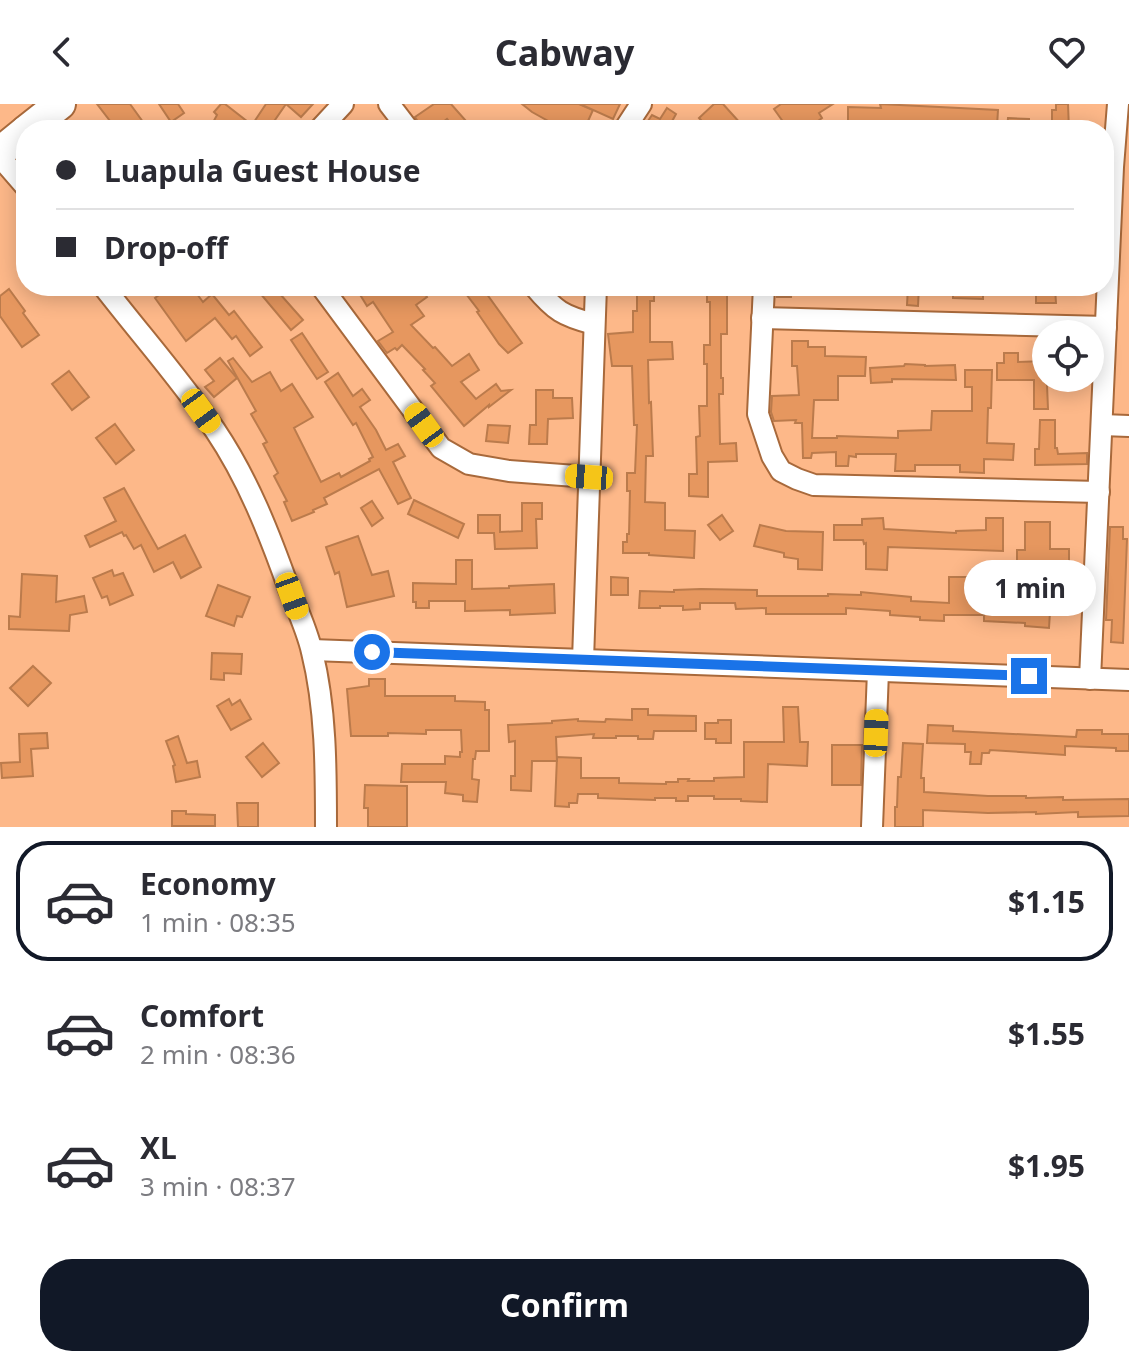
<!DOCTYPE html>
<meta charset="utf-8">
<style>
body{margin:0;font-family:"Noto Sans",sans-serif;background:#f2f2f3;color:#2b2b33;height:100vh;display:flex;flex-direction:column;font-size:30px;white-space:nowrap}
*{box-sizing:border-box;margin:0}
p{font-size:26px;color:#7c7c81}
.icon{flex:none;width:44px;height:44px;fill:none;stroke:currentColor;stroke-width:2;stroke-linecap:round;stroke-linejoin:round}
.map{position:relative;height:723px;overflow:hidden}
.side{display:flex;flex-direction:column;background:#fff;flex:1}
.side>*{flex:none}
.hud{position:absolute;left:16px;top:16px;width:1098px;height:176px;border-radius:32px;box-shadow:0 4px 20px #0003;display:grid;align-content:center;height:176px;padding:0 40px;background:#fff}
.tools{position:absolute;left:1032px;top:216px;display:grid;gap:16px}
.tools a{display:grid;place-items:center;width:72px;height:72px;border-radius:50%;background:#fff;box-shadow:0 4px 20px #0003;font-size:40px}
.end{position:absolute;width:36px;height:36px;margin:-18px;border:10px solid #1a73e8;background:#fff;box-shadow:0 0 0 4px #fff}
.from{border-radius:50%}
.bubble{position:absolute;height:56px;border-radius:28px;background:#fff;box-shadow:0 4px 20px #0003;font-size:26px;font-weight:700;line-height:56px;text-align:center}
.car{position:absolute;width:24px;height:48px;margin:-24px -12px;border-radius:10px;box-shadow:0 0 6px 2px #0007;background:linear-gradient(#f5c518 24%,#345 0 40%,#f5c518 0 76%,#345 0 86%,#f5c518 0)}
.hud b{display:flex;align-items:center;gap:28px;height:76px;font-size:30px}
.hud b+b{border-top:2px solid #e1e1e2}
.hud i{width:20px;height:20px;background:#2b2b33}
ul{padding:14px 0 0;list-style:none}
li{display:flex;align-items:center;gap:24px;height:120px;margin:0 16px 12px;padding:0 24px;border:4px solid transparent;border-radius:32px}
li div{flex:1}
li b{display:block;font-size:30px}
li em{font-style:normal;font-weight:700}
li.active{border-color:#111827}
li>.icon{width:72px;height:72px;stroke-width:1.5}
.action{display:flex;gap:16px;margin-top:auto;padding:16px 40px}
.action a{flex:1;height:92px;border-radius:32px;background:#111827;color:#fff;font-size:32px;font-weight:700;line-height:92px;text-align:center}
header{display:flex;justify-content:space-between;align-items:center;height:104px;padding:0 40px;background:#fff;font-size:36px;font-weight:700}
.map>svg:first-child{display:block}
.building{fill:#e6975f;stroke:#bb7b4c;stroke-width:2}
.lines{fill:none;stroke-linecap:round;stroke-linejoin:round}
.minor-casing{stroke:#a8693b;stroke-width:24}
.highway-casing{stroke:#a8693b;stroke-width:34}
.minor{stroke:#fff;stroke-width:20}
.highway{stroke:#fff;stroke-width:30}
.route{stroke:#1a73e8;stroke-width:10}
</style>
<header><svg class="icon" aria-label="back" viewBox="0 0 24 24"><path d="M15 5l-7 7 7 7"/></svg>Cabway<svg class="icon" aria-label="heart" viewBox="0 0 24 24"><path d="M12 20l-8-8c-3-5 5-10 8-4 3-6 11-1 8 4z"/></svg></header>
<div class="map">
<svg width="1129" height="723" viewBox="0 0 1129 723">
<rect width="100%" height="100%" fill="#fdb889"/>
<!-- building -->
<g class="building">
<path d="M97,0H130L143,18L131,26H117Z"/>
<path d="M159,0H178L184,9L171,18Z"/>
<path d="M221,0H225L252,21L266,0H286L268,26H209L217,11L214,8Z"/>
<path d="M286,0H313L301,13Z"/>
<path d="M434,0H451L474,26H456L447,15L433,26H423L415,13Z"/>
<path d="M522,0H579L593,6L584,26H555L557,22L532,8Z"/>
<path d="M580,0H620L613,15Z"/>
<path d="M714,0H723L741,20L734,26H710L699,14Z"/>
<path d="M781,0H833L819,9L822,14L806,26H789L774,5Z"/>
<path d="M880,0L998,6L997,22L903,18V25L874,26L873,21L848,20V3L881,4Z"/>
<path d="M1056,0H1068L1069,26H1052V6H1056Z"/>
<path d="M667,4L676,10L670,21L677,26H653L646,20L652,11L660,15Z"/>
<path d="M1008,14L1029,15V26H1007Z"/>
<path d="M171,182H191L203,198L212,190L229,211L234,207L262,243L250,252L236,232L232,235L215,214L186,237L155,194Z"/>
<path d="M254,182H273L303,216L291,226Z"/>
<path d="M368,182H419L427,193L416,201L424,212L411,221L433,244L435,243L452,262L469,250L479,266L461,278L476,295L496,280L501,287L511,286L489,303V301L464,322L431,282L435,279L423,266L425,265L402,241L397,246L395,244L387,249L378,237L393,228L373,198L367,202L359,189Z"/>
<path d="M460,182H481L522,239L519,241L508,249L499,240L477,208L479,207Z"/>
<path d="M637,182H654V197H650V238H672L673,255L648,256L649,299L651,298L653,352H646L645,398L665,399V426L695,427L694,454L649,451V449H623V438H627V430H629L630,387H627V369H635L637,321H634L632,262H612L608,230L633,228V207H637Z"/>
<path d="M707,182H727V230H721V274H723V290H719L720,340L736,339L737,357L708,358V393L689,392V370H697L696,333L700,332L699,302H707V260H704V241H710V198H707Z"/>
<path d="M778,182H792L791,193H777Z"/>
<path d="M908,182H919L918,202L907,201Z"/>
<path d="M953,182H983V195L953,194Z"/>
<path d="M1036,184H1055L1056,199H1036Z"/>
<path d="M9,185L25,207L23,209L39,231L22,243L0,212V192Z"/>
<path d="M302,229L328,268L317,275L291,236Z"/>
<path d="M792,237H808V243H825V252L866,253L865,272H838V296H814L812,334H837V332L898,334V327L931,326L932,307H972V283H965V266H992L991,304H988L987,339L1014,340L1013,356L984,355V369L960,368V361H915V367H895L896,350H856V353L849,352L848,362H836V348L812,349L811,354H803L802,319H795L796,316L774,317L771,308L772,292L799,291L797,262H792Z"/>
<path d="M1004,249H1018V258L1046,257L1048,305H1034V276H997V259H1004Z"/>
<path d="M220,254L237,274L214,293L205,283L214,277L205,266Z"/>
<path d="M233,254L252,278L270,268L281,287L292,280L313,313L294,324L321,378L339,369L341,373L370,357L369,355L373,353L356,319L353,321L325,278L338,269L353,292L362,285L370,296L360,303L376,326L386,346L398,340L405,352L393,358L411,394L398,400L379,365L324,394L327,400L313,406L314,408L292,417L284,398L287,397L274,372L278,369L263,340L267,338L251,310L256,307L228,257Z"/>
<path d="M905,260L925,261V262L955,261L956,276L892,275V278L871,279L870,264L904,262Z"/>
<path d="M69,267L89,293L72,306L52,280Z"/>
<path d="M536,286H553V294H572L573,314L548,315L547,340H529L530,321H536Z"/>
<path d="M1040,316H1055V344H1057L1058,350L1087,349V360L1035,361V345H1039Z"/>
<path d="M115,320L134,346L116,360L96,334Z"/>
<path d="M488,321L510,322L508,339L486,337Z"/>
<path d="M124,384L158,445L185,431L201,463L181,474L173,458L154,468L141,441L134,445L126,431L124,432L122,428L90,443L85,432L116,417L104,394Z"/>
<path d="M414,396L464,420L458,434L408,410Z"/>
<path d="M372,397L383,414L372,422L361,404Z"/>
<path d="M522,399H542V415H536L537,444L495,445L494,429H478V411H500V428L522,427Z"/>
<path d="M722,411L733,427L720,436L708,421Z"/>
<path d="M883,414L884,425L956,429V427L986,426V414H1003V447L888,443L887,466L866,465V439L864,440L863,436H834V421H862V415Z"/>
<path d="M1025,418H1050V445H1069V468H1050L1047,508H1050L1049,524L1025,522V519L984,517V511H944V517L920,516V513L890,511V507L846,504V510H766V504L736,505L735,499H700V505L683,506V502H660V504H639L640,487L674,488V486L701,485L757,486V492H828V490L861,491V488L911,493V497L949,499V473H974V498L1007,500L1006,505L1031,507L1033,470L1017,469V446H1025Z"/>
<path d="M760,421L786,427L823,428L822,466L798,465V455L784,453V449L754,442Z"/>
<path d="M1110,423H1123V435H1127L1123,539L1111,538L1112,516H1106Z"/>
<path d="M358,432L372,471L388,467L394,492L347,503L339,468L335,470L326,443Z"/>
<path d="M456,456H472V485L509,484V482L554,480L555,509L510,511V506L465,507V497H429V504H416V498H413V479L456,480Z"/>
<path d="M112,466L114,472L123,469L133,491L110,501L107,492L102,494L93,474Z"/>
<path d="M22,470L57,472L56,498L84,492L87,508L70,511L69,527L9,525V512L20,513Z"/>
<path d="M611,473L628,474V491H611Z"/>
<path d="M218,481L250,493L242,513L237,512L234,522L206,512Z"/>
<path d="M212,549L242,550L241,570L224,569V576L211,575Z"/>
<path d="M33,562L51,579L28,602L10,584Z"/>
<path d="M369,575H385V592H455V597L485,598V606H489V647H476L475,655H473L472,675L479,676L477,698L463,697V691L445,689L446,678H401L402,660H445V652L460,653V648H462L461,626H426V630L388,629V632H351L347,585L369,582Z"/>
<path d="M229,595L232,601L240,596L251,615L231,626L217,602Z"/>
<path d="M783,603H798L800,638H808L807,662L768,660L767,698L741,697V695H714V692H688V697H676V694H655V696L598,694V690H578L577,699H569V703L555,702L557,653L581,654V674H619V679L666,680V678H678V675H689L688,677H714V674L744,673V638H784Z"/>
<path d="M632,605H648V611L696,612V627H654L653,635H638V632H616V634H593L594,630L556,633L557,657H532L531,687L511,686V672H515V637L509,638L508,621L552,619V617L578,615V617L605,618L606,615L632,616Z"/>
<path d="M718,616H731V639H716V635H705V619H718Z"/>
<path d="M928,621L953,622V627L1076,633L1077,626H1102V630H1129V647H1116V644L1065,642V651L990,646L989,649H982L981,660H970L971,648H965V640L927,639Z"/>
<path d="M47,629L48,644L31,645L33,672L2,674L1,659L20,658L19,630Z"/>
<path d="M178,632L187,659L197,657L200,673L176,678L173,662L175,661L166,637Z"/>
<path d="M263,639L279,659L262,673L246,653Z"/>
<path d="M903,639L923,640L921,674H924V688L988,692H1026V694L1063,693V696L1129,695V712L1078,713V708L1036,710V708L988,709L923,706V723H895V703H897L898,673H901Z"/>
<path d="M832,641H862L861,681H832Z"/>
<path d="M365,681L407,682V723H368V704H364Z"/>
<path d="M237,699H258V723H238Z"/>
<path d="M172,707H186V710L215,711V722H172Z"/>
</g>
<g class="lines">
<defs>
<g id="minor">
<path d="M389,0L409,26"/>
<path d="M319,26L343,0"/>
<path d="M624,26L641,0"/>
<path d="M0,53L26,83"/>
<path d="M103,182C140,230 181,276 215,326C248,375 269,429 289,485C297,505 307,526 312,548C326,604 326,665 326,723"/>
<path d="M321,182L441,344L469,360L509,367L589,373"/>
<path d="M534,182C555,207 563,212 594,220"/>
<path d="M764,182L758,310L772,352L781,367L797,375L814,381L1099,388"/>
<path d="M762,214L1106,223"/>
<path d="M1102,321L1129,322"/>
<path d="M312,546L1129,576"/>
<path d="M583,556L596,182"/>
<path d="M1090,575L1113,63L1118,0"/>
<path d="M872,723L878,567"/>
</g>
<g id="highway">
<path d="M27,26L60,0"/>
<path d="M0,48L26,27"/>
</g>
</defs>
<!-- minor casing -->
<use href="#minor" class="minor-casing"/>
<!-- highway casing -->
<use href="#highway" class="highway-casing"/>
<!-- minor -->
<use href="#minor" class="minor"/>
<!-- highway -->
<use href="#highway" class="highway"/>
</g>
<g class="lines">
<!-- route -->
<path class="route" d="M372,548L1029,572"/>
</g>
</svg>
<div class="tools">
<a><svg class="icon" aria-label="locate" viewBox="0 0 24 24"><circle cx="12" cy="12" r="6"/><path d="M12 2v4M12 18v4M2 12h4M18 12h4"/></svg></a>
</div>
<i class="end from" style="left:372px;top:548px"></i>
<i class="end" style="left:1029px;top:572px"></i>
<div class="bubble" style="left:964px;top:456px;width:132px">1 min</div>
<i class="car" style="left:201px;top:307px;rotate:144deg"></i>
<i class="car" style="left:424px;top:321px;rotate:324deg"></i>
<i class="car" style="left:589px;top:373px;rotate:274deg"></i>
<i class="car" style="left:292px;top:492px;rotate:160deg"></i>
<i class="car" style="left:876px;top:629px;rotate:2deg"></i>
<div class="hud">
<b><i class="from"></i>Luapula Guest House</b>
<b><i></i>Drop-off</b>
</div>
</div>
<section class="side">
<ul>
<li class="active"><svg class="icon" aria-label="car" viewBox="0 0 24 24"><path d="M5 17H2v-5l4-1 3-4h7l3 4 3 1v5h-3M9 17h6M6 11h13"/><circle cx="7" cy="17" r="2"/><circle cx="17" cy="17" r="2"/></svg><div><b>Economy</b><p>1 min · 08:35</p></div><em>$1.15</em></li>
<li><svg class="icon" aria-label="car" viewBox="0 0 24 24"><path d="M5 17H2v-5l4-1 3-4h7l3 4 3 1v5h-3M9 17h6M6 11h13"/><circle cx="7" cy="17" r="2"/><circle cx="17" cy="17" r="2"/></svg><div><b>Comfort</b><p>2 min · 08:36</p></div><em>$1.55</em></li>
<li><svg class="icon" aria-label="car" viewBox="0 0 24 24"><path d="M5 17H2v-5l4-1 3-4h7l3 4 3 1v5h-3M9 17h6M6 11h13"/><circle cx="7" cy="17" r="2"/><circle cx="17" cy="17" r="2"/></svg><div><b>XL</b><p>3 min · 08:37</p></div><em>$1.95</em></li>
</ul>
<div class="action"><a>Confirm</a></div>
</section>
